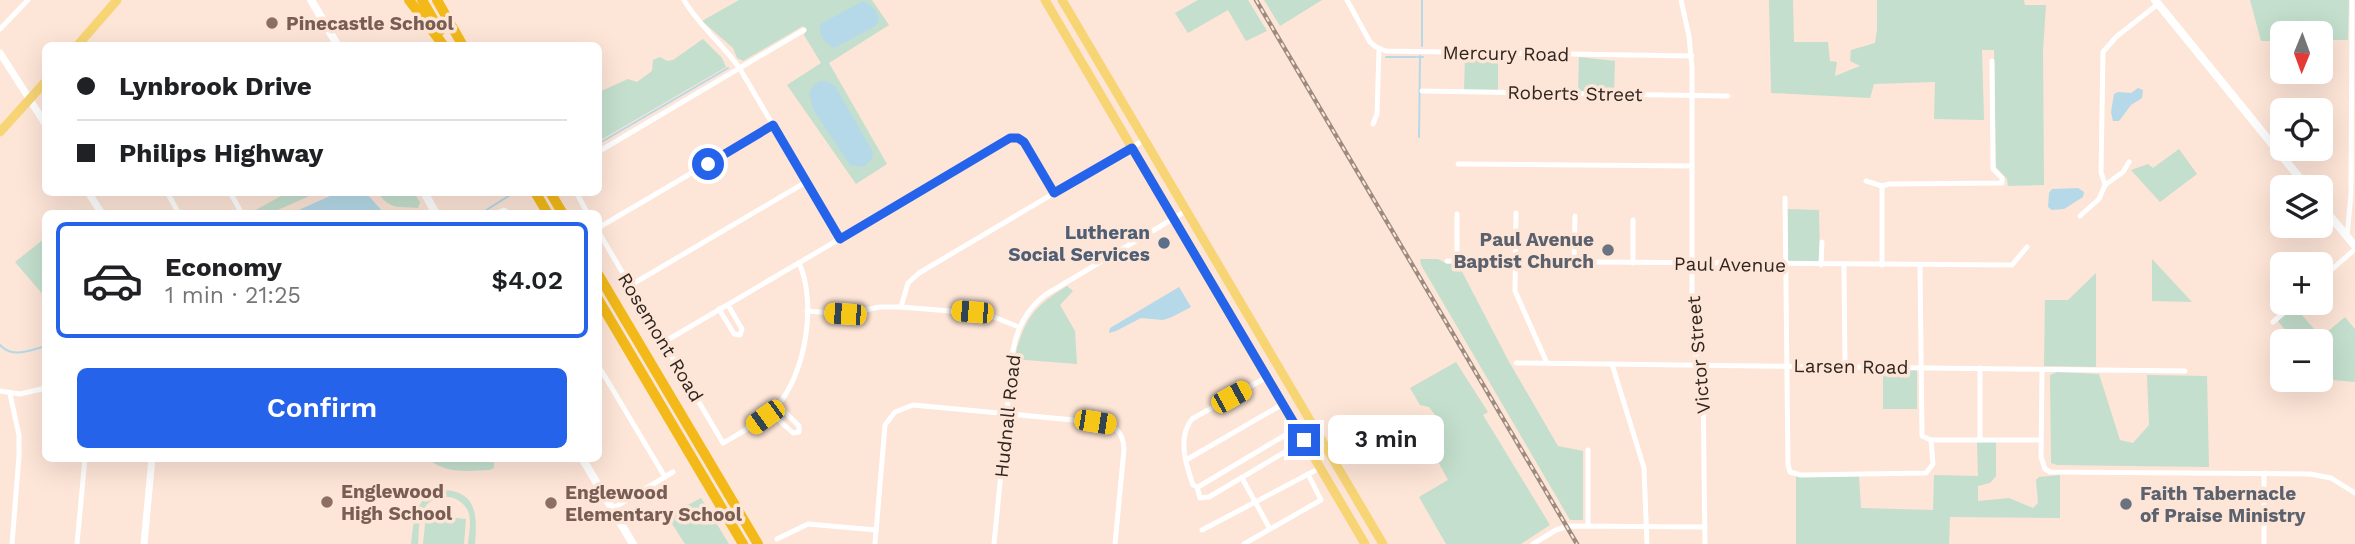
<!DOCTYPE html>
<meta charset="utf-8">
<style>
body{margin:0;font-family:"Work Sans",sans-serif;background:#f6f6f6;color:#202124;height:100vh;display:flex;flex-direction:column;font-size:26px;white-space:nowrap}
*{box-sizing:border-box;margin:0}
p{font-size:23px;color:#757577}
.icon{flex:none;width:38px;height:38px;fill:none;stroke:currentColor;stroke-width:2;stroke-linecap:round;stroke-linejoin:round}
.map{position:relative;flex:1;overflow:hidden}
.drawer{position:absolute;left:42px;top:210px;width:560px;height:252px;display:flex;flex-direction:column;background:#fff;border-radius:10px;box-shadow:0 7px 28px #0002}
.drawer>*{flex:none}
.hud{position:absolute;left:42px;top:42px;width:560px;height:154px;border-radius:10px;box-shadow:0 7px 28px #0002;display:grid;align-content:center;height:154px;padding:0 35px;background:#fff}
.needle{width:46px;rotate:181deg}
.fabs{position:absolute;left:2270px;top:21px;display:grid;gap:14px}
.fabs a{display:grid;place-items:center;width:63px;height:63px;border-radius:10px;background:#fff;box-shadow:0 7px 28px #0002;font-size:35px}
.end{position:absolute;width:32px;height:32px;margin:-16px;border:9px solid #2563eb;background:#fff;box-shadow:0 0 0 4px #fff}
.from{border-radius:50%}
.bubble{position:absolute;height:49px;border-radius:10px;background:#fff;box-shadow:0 7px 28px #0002;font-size:23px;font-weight:600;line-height:49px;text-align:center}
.car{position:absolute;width:21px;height:42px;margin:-21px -10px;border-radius:9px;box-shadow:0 0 5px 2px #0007;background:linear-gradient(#f5c518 24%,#345 0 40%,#f5c518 0 76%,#345 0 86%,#f5c518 0)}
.hud b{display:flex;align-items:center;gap:24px;height:66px;font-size:26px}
.hud b+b{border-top:2px solid #e0e0e0}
.hud i{width:18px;height:18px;background:#202124}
ul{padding:12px 0 0;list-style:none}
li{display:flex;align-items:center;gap:21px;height:116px;margin:0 14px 10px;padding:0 21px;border:4px solid #e0e0e0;border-radius:10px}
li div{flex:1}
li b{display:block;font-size:26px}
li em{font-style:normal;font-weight:600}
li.current{border-color:#2563eb}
li>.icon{width:63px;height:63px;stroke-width:1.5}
.cta{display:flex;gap:14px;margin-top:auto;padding:14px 35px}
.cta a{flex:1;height:80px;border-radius:10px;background:#2563eb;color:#fff;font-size:28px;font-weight:600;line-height:80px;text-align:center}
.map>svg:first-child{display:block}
.green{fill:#c4dfcd}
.water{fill:#b5d9e8}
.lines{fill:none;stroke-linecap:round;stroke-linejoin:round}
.stream{stroke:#b5d9e8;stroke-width:2}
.minor{stroke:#fff;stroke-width:5}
.tertiary{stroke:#fff;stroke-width:7}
.secondary{stroke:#fff;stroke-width:8}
.primary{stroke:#f7d575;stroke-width:9}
.motorway{stroke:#f2b919;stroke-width:10}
.rail-casing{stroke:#9d8b80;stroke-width:4.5}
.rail{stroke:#fde5d7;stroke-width:2;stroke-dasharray:5;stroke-linecap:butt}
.route{stroke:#2563eb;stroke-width:9}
.education-dot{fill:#8d6e63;stroke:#fde5d7;stroke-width:2.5}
.service-dot{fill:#5c6f8a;stroke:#fde5d7;stroke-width:2.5}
.worship-dot{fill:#6b7280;stroke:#fde5d7;stroke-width:2.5}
.labels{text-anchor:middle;stroke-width:7;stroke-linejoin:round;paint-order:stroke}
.education-label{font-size:19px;font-weight:bold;fill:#785e54;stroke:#fde5d7;text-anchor:start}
.street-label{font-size:19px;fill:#30251f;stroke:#fde5d7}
.service-label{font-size:19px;font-weight:bold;fill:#4e5e75;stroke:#fde5d7;text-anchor:end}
.worship-label{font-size:19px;font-weight:bold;fill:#5b616d;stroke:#fde5d7;text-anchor:end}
</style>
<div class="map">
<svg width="2355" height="544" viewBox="0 0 2355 544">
<rect width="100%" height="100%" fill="#fde5d7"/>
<!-- green -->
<g class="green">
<path d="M739,0H872L889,25L829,63L887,164L856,184L787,85L821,63L804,35L806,31L803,26L743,61L737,58L733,48L702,21Z"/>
<path d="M1198,0H1248L1267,31L1246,41L1228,10L1188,33L1175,13Z"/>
<path d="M1264,0H1322L1280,26Z"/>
<path d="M1769,0H1793L1794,42H1828L1830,61L1837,62L1835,76L1860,66L1850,61L1851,50L1875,43L1877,30V0H2024L2025,5H2046L2043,50L2044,185L2008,186L2007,179L1996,167L1994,50H1982L1984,120L1934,119L1935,82L1874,84L1870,98L1771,93Z"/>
<path d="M2250,0H2349L2348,40H2321L2320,33H2282V41H2261Z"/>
<path d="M703,39L722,58L726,67L599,141V92L628,79L637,82L652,71L653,60L660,57L667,61L673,60Z"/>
<path d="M1465,55H1498V90L1464,91Z"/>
<path d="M1579,57L1615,61L1614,92H1578Z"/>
<path d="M2179,149L2197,174L2160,202L2131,170L2148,164L2153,168Z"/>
<path d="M288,192L316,193L271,213H255L254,211Z"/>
<path d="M379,193H414L420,202L418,208C401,207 387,209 379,193Z"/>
<path d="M1787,209L1819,210L1820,263L1788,262Z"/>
<path d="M45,238V297L15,262Z"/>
<path d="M1420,259H1438L1447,264L1457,262L1508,360L1558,446L1583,451V520H1570L1421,265Z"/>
<path d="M2152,259L2192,302L2152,301Z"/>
<path d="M2096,273V367L2044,366L2045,300H2068Z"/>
<path d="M1067,286L1073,291L1060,305L1075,331L1077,364L1014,359C1025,318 1032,308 1067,286Z"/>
<path d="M2295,307L2321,337L2345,317L2355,329V382L2321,379L2320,341H2285V330L2278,321Z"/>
<path d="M1456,362L1488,412L1483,415L1550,525L1521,544H1446L1419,497L1448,480L1421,430L1438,419L1429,407L1420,405L1410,388Z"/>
<path d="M1883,369L1917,370V409H1883Z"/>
<path d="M2057,372L2099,374L2120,440L2133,443L2149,425L2147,375L2207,376L2209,467L2057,465L2051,463L2050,375Z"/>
<path d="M1977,442H1996V476L1990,483L1978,486V501L2009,498L2033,508L2038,503L2036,480L2039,477L2060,475V518L1950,517L1949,544H1796V476H1859L1861,508L1933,510L1934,475L1978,476Z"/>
<path d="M428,459H494V468L490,470C468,471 446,474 428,459Z"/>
<path d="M443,490C478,491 477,517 475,544H468C469,533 472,521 468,511C459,492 431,492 423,511C418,520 419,534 418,544H411C414,520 414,495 443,490Z"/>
<path d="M701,498L729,544H685L667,516Z"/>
<path d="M426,515L466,519L464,544H423Z"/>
</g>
<!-- water -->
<g class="water">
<path d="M863,1C871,4 879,12 879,21L874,27L834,48C825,42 817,36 821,24Z"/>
<path d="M820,81L828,82L835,86L873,152L872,159L863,167L850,165L813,109L809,93L814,85Z"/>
<path d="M2138,88L2143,90L2142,98L2131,105L2119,121H2113L2111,112L2114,94L2118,92L2131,93Z"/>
<path d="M2078,188L2084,192L2083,197L2064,209L2052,210L2048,207L2049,193L2052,189Z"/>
<path d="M339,192L366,193L384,213H292Z"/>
<path d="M1179,287L1191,307L1172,317L1163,320L1141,318L1116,331L1109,333L1110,328Z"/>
</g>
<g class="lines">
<!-- stream -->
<g class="stream">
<path d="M1422,46V0"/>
<path d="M1386,57H1416"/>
<path d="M1418,57H1423"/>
<path d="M1419,137L1420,56"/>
<path d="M598,144L728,68"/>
<path d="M480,214L515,192"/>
<path d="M0,345C13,359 30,350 46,346"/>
</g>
<!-- minor -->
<g class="minor">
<path d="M684,0C699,26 723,44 740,69L840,239"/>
<path d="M1347,0L1370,42L1376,47L1386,51L1692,56"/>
<path d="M1681,0L1689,36L1692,68V301L1696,358L1701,370L1703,385L1705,544"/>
<path d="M0,29L28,0"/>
<path d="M1422,91L1728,96"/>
<path d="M1373,124L1377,114L1379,49"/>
<path d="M598,152L804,30"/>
<path d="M1458,164L1692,166"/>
<path d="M1866,181L1882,186L1889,184L2002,183V178L1993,169L1992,61"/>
<path d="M2105,185L2101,172L2103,52L2116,37L2158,4"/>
<path d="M167,192L179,214"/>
<path d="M230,192L242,214"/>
<path d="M576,192L588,214"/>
<path d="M1785,198L1788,465L1790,472L1801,475L1926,473L1933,464L1931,440"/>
<path d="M1516,213L1515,291L1547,363"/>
<path d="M494,214L504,210L509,214"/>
<path d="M1457,214V261"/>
<path d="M2080,216L2099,199L2105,185L2123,172L2129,162"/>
<path d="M598,228L773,125"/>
<path d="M598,231L723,443C742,432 762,422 777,406C806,373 817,302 799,263"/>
<path d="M2347,237L2351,194L2352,0"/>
<path d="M1447,261L2012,265L2027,247"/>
<path d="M1574,262L1575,216"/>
<path d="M1633,263V220"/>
<path d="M1821,265L1822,242"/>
<path d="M1844,265L1845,366"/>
<path d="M1882,265V186"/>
<path d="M1920,265L1922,436L1931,440H2041"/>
<path d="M2320,280L2355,249"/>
<path d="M631,285L806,182"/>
<path d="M901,307L908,283L919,273L1144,140"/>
<path d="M719,309L734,334L740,335L742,329L728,305"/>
<path d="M807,311L845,314L880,307H901L986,314L1019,327"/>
<path d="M2273,322L2295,303"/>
<path d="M664,342L1010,139L1018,138L1024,142L1054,193"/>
<path d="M1516,363L2185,371"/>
<path d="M1612,364L1644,468L1647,544"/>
<path d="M598,365L665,477"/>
<path d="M1980,368V440"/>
<path d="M2042,370L2041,457L2045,469L2050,472L2310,474L2331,478L2355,493"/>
<path d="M1267,377L1192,419C1177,438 1186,465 1193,485L1198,487L1297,428"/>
<path d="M0,391L20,394L46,388"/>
<path d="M10,394L19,435V456L12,544"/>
<path d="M770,412L793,433L799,432V426L778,405"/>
<path d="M1186,460L1283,404"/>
<path d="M1242,478L1270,529"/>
<path d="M1197,487L1200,498L1209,497L1317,433"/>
<path d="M612,509L673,472"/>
<path d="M1588,525V450"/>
<path d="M1202,530L1320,468"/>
<path d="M777,539L808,524L876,530"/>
<path d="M77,544L85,458"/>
<path d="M875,544L885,425L895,412L913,405L1095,422C1113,425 1123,429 1124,449L1115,544"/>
<path d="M994,544L1013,350C1017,328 1027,309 1045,295L1186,211"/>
<path d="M1244,544L1321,500L1308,474"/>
<path d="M1533,544L1556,530L1569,526L1705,527"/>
<path d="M2264,544V473"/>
</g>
<!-- tertiary -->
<g class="tertiary">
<path d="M0,53L46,125"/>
<path d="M88,192L102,214"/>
<path d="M144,544L152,458"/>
</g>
<!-- secondary -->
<g class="secondary">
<path d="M311,0L338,46"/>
<path d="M2155,0L2307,187"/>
<path d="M424,192L436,214"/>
<path d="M2320,204L2355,246"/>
<path d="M582,458L633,544"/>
</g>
<!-- primary -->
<g class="primary">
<path d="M1045,0L1365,544"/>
<path d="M1062,0L1383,544"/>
<path d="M77,46L117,0"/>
<path d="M0,132L46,81"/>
</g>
<!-- motorway -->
<g class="motorway">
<path d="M409,0L444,46"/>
<path d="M422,0L440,31"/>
<path d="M437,0L463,46"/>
<path d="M535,192L548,214"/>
<path d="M550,192L563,214"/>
<path d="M598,274L758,544"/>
<path d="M598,299L743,544"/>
</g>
<defs>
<path id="rail" d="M1256,0L1577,544"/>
</defs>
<!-- rail casing -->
<use href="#rail" class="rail-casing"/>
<!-- rail -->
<use href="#rail" class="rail"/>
</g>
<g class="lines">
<!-- route -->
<path class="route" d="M708,164L773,125L840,239L1010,138H1018L1024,142L1054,193L1132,148L1304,440"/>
</g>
<!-- markers -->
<g class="education-dot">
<circle cx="272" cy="23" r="7"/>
<circle cx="327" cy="502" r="7"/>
<circle cx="551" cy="503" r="7"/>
</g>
<circle class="service-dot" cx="1164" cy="243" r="7"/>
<g class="worship-dot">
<circle cx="1608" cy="250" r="7"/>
<circle cx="2126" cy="504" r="7"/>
</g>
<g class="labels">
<!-- education labels -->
<g class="education-label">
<text x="286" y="30">Pinecastle School</text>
<text x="341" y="498">Englewood<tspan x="341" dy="22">High School</tspan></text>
<text x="565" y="499">Englewood<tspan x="565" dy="22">Elementary School</tspan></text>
</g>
<!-- street labels -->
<g class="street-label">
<text transform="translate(1506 53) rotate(1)" y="7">Mercury Road</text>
<text transform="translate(1575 93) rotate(1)" y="7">Roberts Street</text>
<text transform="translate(1730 264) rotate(1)" y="7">Paul Avenue</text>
<text transform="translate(661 337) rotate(59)" y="7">Rosemont Road</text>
<text transform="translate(1698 355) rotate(-95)" y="7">Victor Street</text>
<text transform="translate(1851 366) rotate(1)" y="7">Larsen Road</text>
<text transform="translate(1007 416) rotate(-84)" y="7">Hudnall Road</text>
</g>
<!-- service labels -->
<g class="service-label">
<text x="1150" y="239">Lutheran<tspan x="1150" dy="22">Social Services</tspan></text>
</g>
<!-- worship labels -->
<g class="worship-label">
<text x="1594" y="246">Paul Avenue<tspan x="1594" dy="22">Baptist Church</tspan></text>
<text x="2140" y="500" text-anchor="start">Faith Tabernacle<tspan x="2140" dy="22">of Praise Ministry</tspan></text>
</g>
</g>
</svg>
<div class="fabs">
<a><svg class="needle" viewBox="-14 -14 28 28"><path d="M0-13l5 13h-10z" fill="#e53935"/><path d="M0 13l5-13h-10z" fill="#757577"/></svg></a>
<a><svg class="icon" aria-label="locate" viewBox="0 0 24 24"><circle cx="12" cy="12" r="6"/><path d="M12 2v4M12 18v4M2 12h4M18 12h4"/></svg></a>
<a><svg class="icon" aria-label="layers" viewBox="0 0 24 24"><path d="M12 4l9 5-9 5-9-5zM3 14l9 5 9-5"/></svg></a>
<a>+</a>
<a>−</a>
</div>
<i class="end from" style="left:708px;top:164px"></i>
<i class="end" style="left:1304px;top:440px"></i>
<div class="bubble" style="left:1328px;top:415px;width:116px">3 min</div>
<i class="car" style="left:972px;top:312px;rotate:275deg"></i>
<i class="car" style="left:845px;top:314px;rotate:274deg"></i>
<i class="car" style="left:1231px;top:397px;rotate:61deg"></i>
<i class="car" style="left:765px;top:417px;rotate:234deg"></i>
<i class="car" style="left:1095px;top:422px;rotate:99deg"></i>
<div class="hud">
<b><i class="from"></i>Lynbrook Drive</b>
<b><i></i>Philips Highway</b>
</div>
<section class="drawer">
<ul>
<li class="current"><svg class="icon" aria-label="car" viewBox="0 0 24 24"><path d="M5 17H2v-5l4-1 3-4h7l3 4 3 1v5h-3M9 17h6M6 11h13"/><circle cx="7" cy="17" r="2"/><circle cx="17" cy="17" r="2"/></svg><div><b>Economy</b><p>1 min · 21:25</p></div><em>$4.02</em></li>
</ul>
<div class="cta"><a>Confirm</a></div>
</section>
</div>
